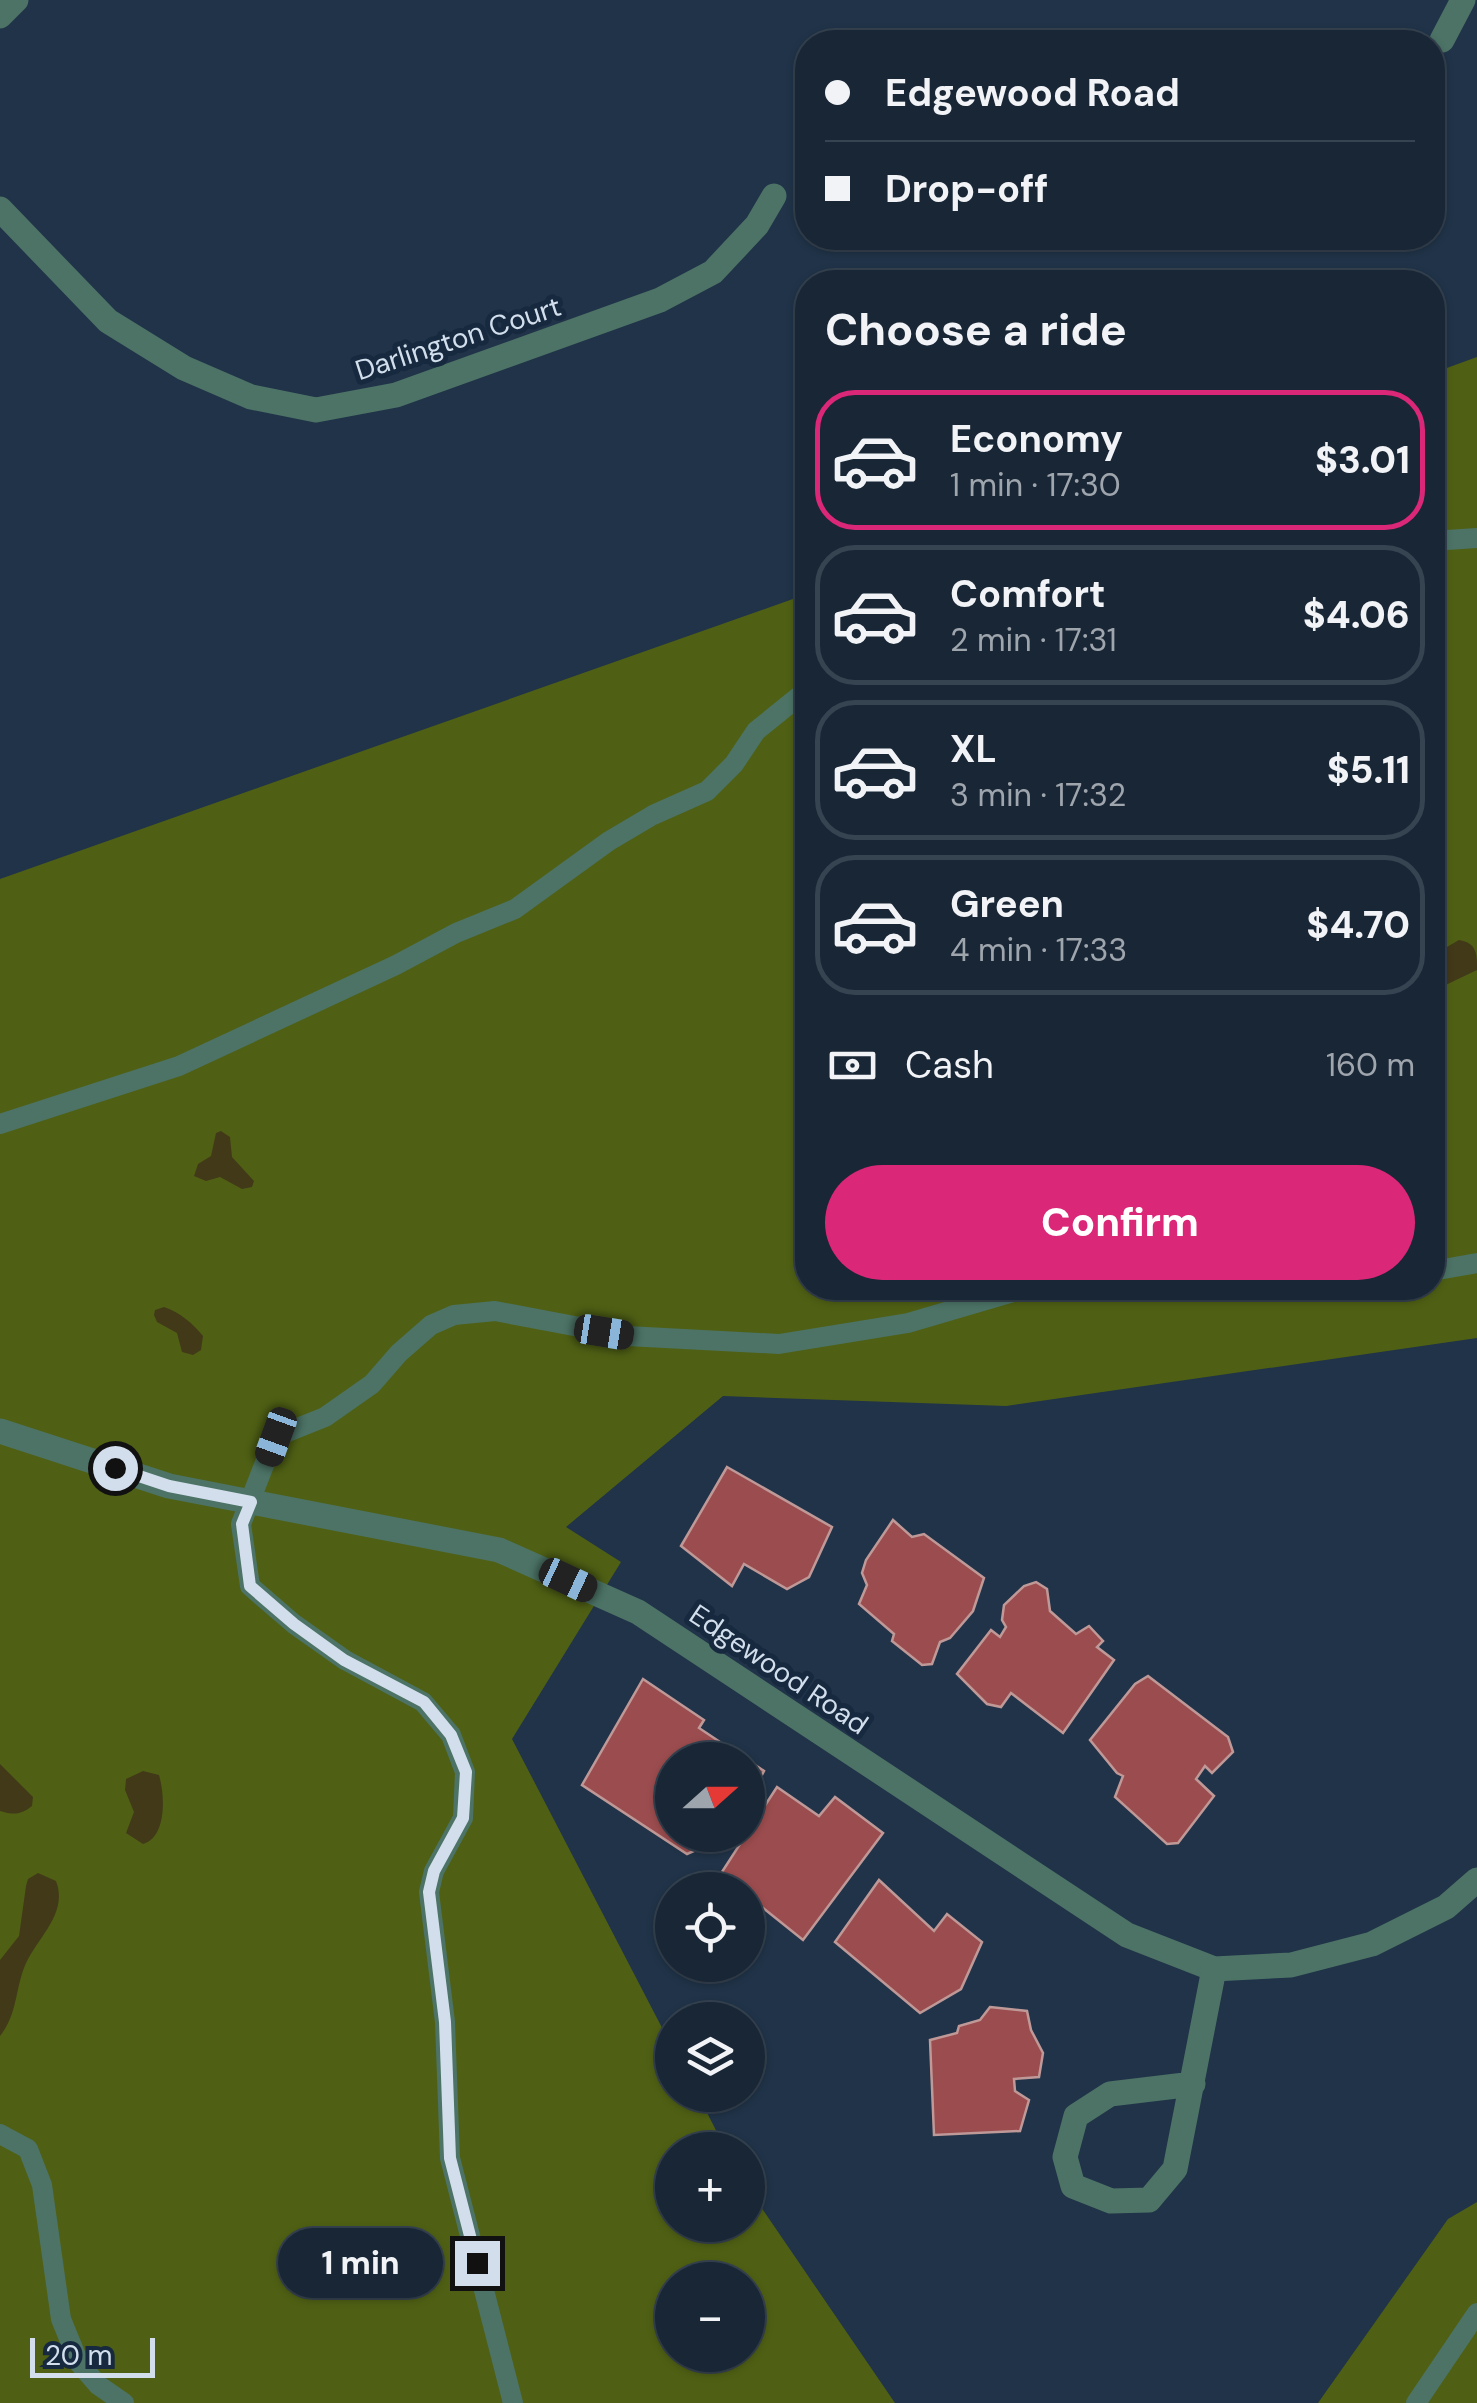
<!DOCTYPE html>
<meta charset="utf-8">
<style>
body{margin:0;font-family:"DM Sans",sans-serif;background:#253242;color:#f1f3f6;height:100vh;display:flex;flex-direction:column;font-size:38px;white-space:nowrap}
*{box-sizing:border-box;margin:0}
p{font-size:32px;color:#9fa5ad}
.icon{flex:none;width:55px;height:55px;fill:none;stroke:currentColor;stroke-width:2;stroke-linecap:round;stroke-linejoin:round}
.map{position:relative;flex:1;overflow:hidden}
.sheet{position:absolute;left:795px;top:270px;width:650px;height:1030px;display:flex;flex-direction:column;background:#182636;border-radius:40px;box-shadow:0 2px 8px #0004,0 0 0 2px #364351}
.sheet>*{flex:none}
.hud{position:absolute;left:795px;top:30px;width:650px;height:220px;border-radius:40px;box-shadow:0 2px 8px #0004,0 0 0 2px #364351;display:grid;align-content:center;height:220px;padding:0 30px;background:#182636}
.needle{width:65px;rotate:69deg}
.controls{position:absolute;left:655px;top:1742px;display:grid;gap:20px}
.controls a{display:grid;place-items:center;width:110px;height:110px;border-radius:50%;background:#182636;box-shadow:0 2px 8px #0004,0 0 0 2px #364351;font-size:50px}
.scale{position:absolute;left:30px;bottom:25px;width:125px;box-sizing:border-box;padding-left:10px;border:5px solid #d2deec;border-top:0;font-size:28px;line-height:35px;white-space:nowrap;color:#d2deec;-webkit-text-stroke:8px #16293e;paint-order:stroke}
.end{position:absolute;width:45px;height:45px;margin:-22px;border:12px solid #d2deec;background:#111;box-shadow:0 0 0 5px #111}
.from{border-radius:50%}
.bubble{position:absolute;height:70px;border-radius:35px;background:#182636;box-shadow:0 2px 8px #0004,0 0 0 2px #364351;font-size:32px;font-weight:800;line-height:70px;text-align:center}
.car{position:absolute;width:30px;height:60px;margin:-30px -15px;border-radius:12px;box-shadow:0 0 8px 2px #0007;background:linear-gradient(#222 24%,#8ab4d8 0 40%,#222 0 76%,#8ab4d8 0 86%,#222 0)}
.hud b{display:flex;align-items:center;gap:35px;height:95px;font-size:38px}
.hud b+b{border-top:2px solid #364351}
.hud i{width:25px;height:25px;background:#f1f3f6}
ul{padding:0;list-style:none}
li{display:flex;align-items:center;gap:30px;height:140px;margin:0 20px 15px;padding:0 10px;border:5px solid #364351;border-radius:40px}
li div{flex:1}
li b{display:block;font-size:38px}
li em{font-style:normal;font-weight:800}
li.current{border-color:#db2777}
li>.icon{width:90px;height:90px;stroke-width:1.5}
h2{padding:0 30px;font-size:45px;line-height:120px}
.pay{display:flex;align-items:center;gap:25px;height:110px;padding:0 30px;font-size:38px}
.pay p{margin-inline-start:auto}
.cta{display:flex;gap:20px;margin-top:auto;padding:20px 30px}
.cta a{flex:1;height:115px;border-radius:60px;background:#db2777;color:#fff;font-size:40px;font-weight:800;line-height:115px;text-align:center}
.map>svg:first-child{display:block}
.green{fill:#4f6014;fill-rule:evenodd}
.sand{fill:#423919}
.building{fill:#9b4c4e;stroke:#bf9998;stroke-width:2.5}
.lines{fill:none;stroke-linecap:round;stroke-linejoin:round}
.service{stroke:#4c7366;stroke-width:20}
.minor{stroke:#4c7366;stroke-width:25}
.route{stroke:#d2deec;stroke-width:12}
.labels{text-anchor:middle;stroke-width:10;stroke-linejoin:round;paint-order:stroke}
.street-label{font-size:28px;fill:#d2deec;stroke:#16293e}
</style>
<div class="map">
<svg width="1477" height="2403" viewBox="0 0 1477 2403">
<rect width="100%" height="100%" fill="#203348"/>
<!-- green -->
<g class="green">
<path d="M1477,357V1338L1006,1406L723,1396L566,1527L621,1562L512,1739L672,2047V2095H698L726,2150H672V2225H748V2188L895,2403H0V879L807,594L808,1288H1432L1433,373ZM672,2280H748V2355H672Z"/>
<path d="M1477,2202V2403H1318L1448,2219Z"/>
</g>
<!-- sand -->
<g class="sand">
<path d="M1459,940C1477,943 1477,954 1477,970L1433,991V955Z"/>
<path d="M221,1131L230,1137L232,1157L254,1181L252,1187L242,1189L220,1177L206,1181L194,1176L198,1164L211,1156L216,1133Z"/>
<path d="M164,1307C180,1312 193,1324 203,1336L201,1350L193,1355L182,1352L177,1333L157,1322L154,1315L155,1310Z"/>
<path d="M0,1764L33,1797L32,1806C21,1815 13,1815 0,1811Z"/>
<path d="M143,1771L159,1775C165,1795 167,1837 143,1844L126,1833L134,1812L125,1790L126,1779Z"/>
<path d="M38,1873L56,1881C69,1915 35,1939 24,1968C15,1992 17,2015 0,2036V1960L19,1936L26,1886L28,1879Z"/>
</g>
<!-- building -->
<g class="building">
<path d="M727,1467L832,1527L809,1577L787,1589L744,1564L732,1586L681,1546Z"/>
<path d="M893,1520L912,1537L924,1534L984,1578L973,1611L950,1638L940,1642L932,1664L922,1665L892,1641L894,1634L859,1604L867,1585L862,1573L866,1560Z"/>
<path d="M1036,1582L1047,1589L1050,1611L1076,1634L1089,1626L1103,1641L1097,1647L1114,1660L1063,1733L1011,1693L1001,1707L987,1704L957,1674L991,1630L1000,1637L1006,1627L1002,1620L1004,1605L1024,1586Z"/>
<path d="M1148,1676L1228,1737L1233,1752L1212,1773L1205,1766L1196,1779L1214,1796L1178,1843L1167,1844L1115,1797L1123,1776L1117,1773L1090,1740L1135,1684Z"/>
<path d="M643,1679L704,1720L699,1728L747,1760H672V1835H730L687,1854L582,1785Z"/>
<path d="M748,1760L764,1771L748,1801Z"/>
<path d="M777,1787L819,1816L835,1797L883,1833L803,1940L748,1896V1890H740L720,1875Z"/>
<path d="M879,1880L934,1931L947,1914L982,1942L961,1989L920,2013L835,1942Z"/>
<path d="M990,2007L1027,2011L1031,2030L1043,2053L1039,2077L1014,2079L1015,2091L1029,2100L1020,2131L934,2135L930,2040L957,2033L959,2026L980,2020Z"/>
</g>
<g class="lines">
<!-- service -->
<g class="service">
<path d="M1432,541L1477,538"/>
<path d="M0,1124L179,1066L396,965L456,933L515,909L609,841L653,815L707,791L734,764L756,731L808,689"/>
<path d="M1432,1271L1477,1263"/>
<path d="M1222,1288L1270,1292L1307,1288"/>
<path d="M0,2134L28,2149L42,2185L61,2319L79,2363L98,2385L124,2403"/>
<path d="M513,2403L450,2158L445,2022L429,1892L434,1871L463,1818L465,1772L451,1735L423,1702L345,1660L294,1624L250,1586L241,1524L275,1437L325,1417L372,1384L399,1353L431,1325L454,1315L495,1311L627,1336L779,1344L908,1323L1027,1288"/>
<path d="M1416,2403L1477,2313"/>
</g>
<!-- minor -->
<g class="minor">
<path d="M0,16L16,0"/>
<path d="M1442,40L1463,0"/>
<path d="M0,209L108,321L184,368L251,397L316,410L396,395L660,300L713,272L757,225L774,196"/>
<path d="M0,1431L169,1486L499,1550L638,1612L1127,1935L1214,1969L1291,1965L1372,1944L1446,1907L1477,1880"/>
<path d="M1193,2084L1110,2094L1076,2116L1065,2157L1073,2186L1111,2201L1149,2200L1175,2169L1214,1969"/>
</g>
</g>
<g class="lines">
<!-- route -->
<path class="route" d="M115,1468L169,1486L251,1502L242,1524L250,1586L294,1624L344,1660L424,1702L451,1735L466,1772L463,1818L434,1871L429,1892L445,2022L450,2158L477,2263"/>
</g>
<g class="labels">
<!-- street labels -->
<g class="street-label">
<text transform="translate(458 338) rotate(-18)" y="10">Darlington Court</text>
<text transform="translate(779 1669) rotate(34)" y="10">Edgewood Road</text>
</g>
</g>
</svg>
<div class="controls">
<a><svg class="needle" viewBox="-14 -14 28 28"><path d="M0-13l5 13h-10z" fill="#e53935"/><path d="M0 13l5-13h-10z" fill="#9fa5ad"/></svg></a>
<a><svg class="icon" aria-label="locate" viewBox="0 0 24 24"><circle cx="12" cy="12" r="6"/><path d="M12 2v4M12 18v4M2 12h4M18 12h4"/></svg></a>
<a><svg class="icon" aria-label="layers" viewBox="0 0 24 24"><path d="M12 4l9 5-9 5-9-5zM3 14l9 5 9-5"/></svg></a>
<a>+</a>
<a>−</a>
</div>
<div class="scale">20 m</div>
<i class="end from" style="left:115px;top:1468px"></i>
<i class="end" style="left:477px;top:2263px"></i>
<div class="bubble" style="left:278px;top:2228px;width:165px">1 min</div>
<i class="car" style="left:604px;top:1332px;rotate:99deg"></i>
<i class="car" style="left:276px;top:1437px;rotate:200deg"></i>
<i class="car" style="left:568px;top:1580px;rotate:115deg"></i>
<div class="hud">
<b><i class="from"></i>Edgewood Road</b>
<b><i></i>Drop-off</b>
</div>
<section class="sheet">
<h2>Choose a ride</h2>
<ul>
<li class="current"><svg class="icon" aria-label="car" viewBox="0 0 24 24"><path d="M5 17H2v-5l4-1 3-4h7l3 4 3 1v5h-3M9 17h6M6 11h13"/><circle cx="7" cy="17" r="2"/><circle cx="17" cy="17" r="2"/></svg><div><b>Economy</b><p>1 min · 17:30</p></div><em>$3.01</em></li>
<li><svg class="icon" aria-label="car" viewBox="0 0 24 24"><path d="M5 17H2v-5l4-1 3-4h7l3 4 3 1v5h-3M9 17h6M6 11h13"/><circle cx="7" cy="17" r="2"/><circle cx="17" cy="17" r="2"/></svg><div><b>Comfort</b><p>2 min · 17:31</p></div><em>$4.06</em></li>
<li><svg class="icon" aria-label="car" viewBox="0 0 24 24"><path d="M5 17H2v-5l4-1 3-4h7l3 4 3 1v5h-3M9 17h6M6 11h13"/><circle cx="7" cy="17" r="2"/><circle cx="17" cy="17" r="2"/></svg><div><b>XL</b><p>3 min · 17:32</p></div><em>$5.11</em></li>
<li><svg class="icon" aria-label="car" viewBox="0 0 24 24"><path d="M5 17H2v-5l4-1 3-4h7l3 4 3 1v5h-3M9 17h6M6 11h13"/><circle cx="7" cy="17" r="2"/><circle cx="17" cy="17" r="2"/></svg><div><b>Green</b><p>4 min · 17:33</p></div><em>$4.70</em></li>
</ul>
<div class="pay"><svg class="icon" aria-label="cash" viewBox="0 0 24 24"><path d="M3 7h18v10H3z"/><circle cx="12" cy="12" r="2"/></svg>Cash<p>160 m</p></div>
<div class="cta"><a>Confirm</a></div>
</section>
</div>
